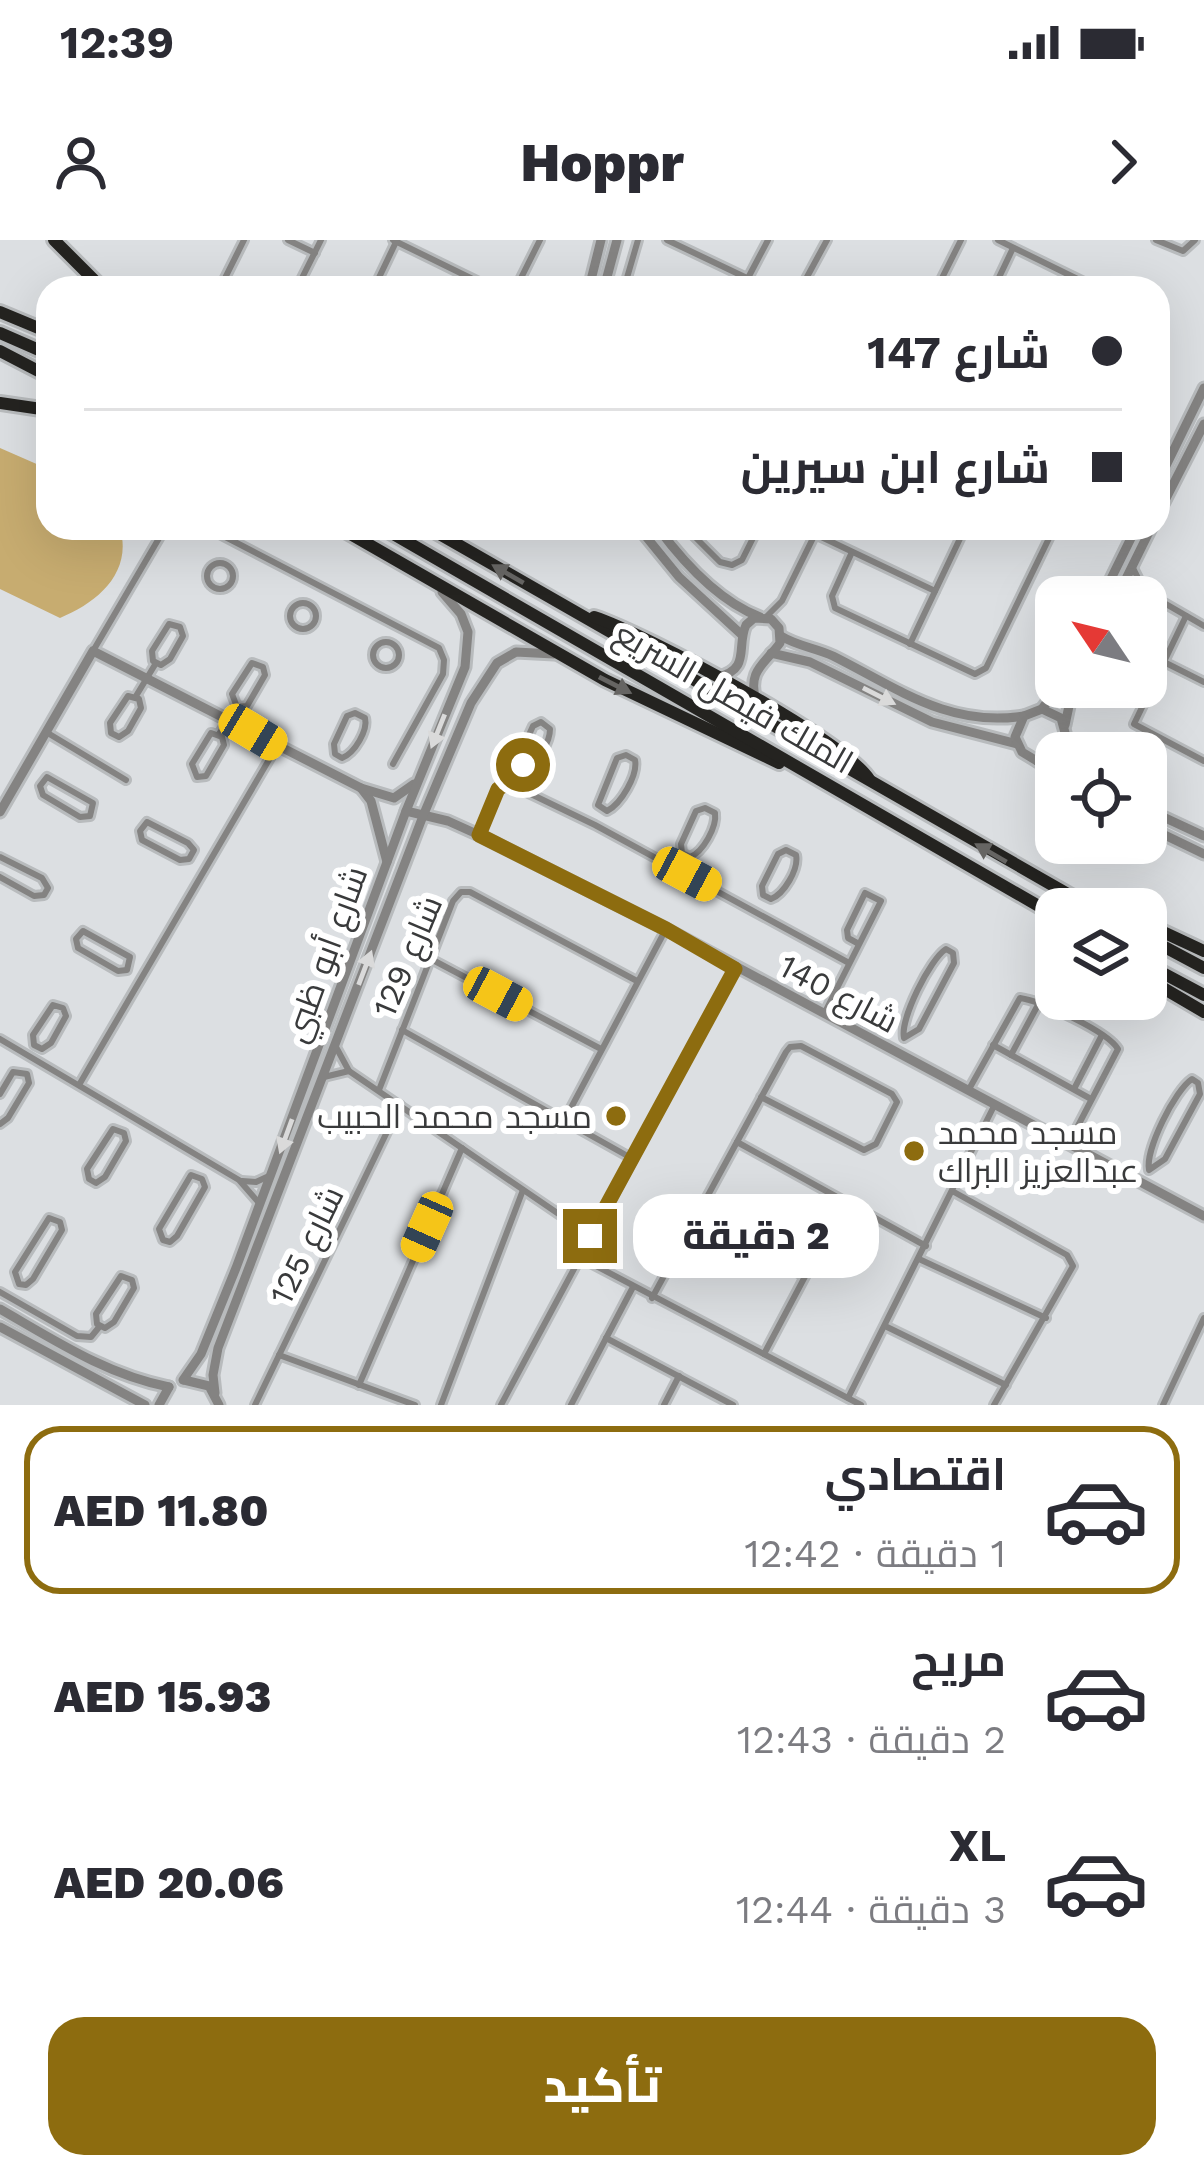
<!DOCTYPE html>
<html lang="ar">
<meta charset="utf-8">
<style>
body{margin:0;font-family:"Work Sans",Cairo,sans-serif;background:#f7f7f7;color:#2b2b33;direction:rtl;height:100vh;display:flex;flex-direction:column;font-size:45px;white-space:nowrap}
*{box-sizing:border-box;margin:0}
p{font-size:39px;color:#7c7c81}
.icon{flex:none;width:66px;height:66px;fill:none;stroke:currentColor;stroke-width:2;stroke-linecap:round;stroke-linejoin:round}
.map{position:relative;height:1165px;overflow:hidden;direction:ltr}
.side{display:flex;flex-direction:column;background:#fff;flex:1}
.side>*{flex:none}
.banner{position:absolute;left:36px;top:36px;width:1134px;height:264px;border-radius:36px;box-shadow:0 12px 48px #0002;direction:rtl;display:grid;align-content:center;height:264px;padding:0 48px;background:#fff}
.needle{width:78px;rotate:305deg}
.buttons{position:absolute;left:1035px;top:336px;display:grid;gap:24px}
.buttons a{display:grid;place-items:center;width:132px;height:132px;border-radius:24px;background:#fff;box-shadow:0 12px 48px #0002;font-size:60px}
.end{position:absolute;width:54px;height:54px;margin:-27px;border:15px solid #8d6c0f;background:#fff;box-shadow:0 0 0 6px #fff}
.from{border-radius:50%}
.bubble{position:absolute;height:84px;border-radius:36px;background:#fff;box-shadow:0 12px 48px #0002;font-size:39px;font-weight:800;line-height:84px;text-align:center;direction:rtl}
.car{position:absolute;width:36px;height:72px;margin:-36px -18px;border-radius:15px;box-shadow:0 0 9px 3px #0007;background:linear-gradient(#f5c518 24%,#345 0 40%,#f5c518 0 76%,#345 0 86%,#f5c518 0)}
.banner b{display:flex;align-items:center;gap:42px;height:114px;font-size:45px}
.banner b+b{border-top:3px solid #e1e1e2}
.banner i{width:30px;height:30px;background:#2b2b33}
ul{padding:21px 0 0;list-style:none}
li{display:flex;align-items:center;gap:36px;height:168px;margin:0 24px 18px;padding:0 24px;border:6px solid transparent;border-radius:36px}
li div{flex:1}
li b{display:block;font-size:45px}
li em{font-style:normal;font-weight:800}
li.selected{border-color:#8d6c0f}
li>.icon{width:108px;height:108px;stroke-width:1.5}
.cta{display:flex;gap:24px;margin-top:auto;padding:24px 48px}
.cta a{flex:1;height:138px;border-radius:36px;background:#8d6c0f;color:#fff;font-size:48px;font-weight:800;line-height:138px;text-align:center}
.status{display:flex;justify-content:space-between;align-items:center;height:84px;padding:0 60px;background:#fff;direction:ltr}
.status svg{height:33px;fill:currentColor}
header{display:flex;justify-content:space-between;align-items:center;height:156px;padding:0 48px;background:#fff;font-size:54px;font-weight:800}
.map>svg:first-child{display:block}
.green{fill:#c7ac70}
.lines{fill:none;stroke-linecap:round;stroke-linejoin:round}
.minor-casing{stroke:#b8bbbd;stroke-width:12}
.tertiary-casing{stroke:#b8bbbd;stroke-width:15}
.motorway-casing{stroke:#b8bbbd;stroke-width:18}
.minor{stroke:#848382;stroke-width:6}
.tertiary{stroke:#848382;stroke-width:9}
.motorway{stroke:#242320;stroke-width:12}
.oneway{fill:#666563}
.oneway2{fill:#dadada}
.route{stroke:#8d6c0f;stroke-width:15}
.poi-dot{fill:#8d6c0f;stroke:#fff;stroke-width:4.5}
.labels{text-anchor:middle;stroke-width:12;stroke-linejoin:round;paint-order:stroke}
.street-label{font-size:33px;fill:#393a3b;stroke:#fff}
.poi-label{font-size:33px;fill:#393a3b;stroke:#fff;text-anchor:end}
</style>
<div class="status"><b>12:39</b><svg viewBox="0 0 49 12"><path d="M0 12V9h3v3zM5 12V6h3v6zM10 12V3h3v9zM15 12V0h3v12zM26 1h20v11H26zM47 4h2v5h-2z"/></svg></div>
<header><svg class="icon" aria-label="forward" viewBox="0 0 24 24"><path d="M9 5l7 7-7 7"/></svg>Hoppr<svg class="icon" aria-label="person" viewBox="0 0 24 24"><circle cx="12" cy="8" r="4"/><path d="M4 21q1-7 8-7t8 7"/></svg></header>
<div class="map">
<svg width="1204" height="1165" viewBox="0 0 1204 1165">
<rect width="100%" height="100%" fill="#dcdfe2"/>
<!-- green -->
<path class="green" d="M0,208L48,229V288H120C133,333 97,363 60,378L0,349Z"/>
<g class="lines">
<defs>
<g id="minor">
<path d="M288,0L315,13"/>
<path d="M393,0L491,48"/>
<path d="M667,0L768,48"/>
<path d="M998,0L1096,48"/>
<path d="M1156,0L1183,11L1195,0"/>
<path d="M748,38L768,0"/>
<path d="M220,48L244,0"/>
<path d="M297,48L321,0"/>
<path d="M374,48L396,2"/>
<path d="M516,48L540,0"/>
<path d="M624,48L638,0"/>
<path d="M801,48L827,0"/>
<path d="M937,48L961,0"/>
<path d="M994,48L1013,8"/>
<path d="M208,288L439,408L444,420L443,434L393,524"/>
<path d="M686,288L720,322L732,325L742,320L758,288"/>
<path d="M815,294L935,351"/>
<path d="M852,312L832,356L835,368L975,434L986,428L1054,288"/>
<circle cx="220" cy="336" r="13"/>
<path d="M1132,326L1145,352L1204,386"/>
<path d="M1124,357L1146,355"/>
<circle cx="303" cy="376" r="13"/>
<path d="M1186,376L1134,484L1204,521"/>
<path d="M766,377L782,361L818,288"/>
<path d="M169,384L180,387L183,396L170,419L161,425L153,421L152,411Z"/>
<circle cx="386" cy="415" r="13"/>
<path d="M910,404L965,288"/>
<path d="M93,411L165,288"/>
<path d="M1164,422L1204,442"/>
<path d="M252,423L263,427L265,435L247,466L237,467L232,454Z"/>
<path d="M128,456L139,459L141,468L128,491L119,497L111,493L110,483Z"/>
<path d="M136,456L156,423"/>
<path d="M355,473L365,478C368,490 355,513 342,518L335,514L334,504L347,476Z"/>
<path d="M46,492L126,540"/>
<path d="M211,493L222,497L224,505L206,536L197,537L192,524Z"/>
<path d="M219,494L237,467"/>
<path d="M626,515L635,520C638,535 621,564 607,571L598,565L617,518Z"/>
<path d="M47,537L93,563L90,576L80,577L43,555L40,546Z"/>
<path d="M520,548L527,527C539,522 550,501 550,489L541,482L533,486L517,521L527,527"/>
<path d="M705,568L715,573C717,587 703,612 690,617L682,613L681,604L696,571Z"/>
<path d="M147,582L188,603L194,610L189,619L180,620L142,600L140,591Z"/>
<path d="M480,595L498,549L510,544L595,585L849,723"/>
<path d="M786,610L796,615C799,629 784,654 771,659L763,655L762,646L778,614Z"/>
<path d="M0,617L42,638L48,648L44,655L34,656L0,637"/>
<path d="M83,691L130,717L127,730L118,731L78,708L76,699Z"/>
<path d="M946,709L953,713L954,723L919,789L904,798C900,779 930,719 946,709Z"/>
<path d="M429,718L601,809"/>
<path d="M53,765L63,768L66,776L51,803L42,809L34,805L33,795Z"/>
<path d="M824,774L881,661L865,653L847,690L848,698L859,704"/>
<path d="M402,790L633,919"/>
<path d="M0,799L239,940L259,963"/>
<path d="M993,805L1091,859"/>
<path d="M336,807L349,831L591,996"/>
<path d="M1011,815L1039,763"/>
<path d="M324,837L349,831"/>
<path d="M1192,839L1198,843L1200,854L1165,919L1149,930C1145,910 1175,850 1192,839Z"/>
<path d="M79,845L277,506"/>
<path d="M1074,849L1102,795"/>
<path d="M379,850L453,661L461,652H470L637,741"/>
<path d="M968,851L1020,758C1041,761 1107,791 1118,809L1069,903"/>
<path d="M0,854L13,832L27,834L29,843L8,878L0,884"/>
<path d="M564,881L666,689"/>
<path d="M113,889L124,893L126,901L105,937L96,943L89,939L87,929Z"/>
<path d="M737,902L926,1006"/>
<path d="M191,935L202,939L205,947L177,996L170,1002L163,1000L159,989Z"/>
<path d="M242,941L256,942L269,936"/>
<path d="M954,952L1067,1015L1073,1026L994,1165"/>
<path d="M697,977L804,1036"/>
<path d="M49,978L60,982L62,990L33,1039L26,1045L19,1044L15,1032Z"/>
<path d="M579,1017L861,1165"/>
<path d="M919,1019L1046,1078"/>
<path d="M121,1036L132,1040L134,1048L114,1082L105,1088L97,1084L96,1074Z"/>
<path d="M0,1052L77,1096L91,1097L100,1086"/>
<path d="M652,1058C697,976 741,894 786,812L790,807L801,806L892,854L897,862L876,904L864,910L761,857"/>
<path d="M885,1086L1006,1145"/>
<path d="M606,1098L733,1165"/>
<path d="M764,1114L845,961"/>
<path d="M279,1115L415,1165"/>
<path d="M359,1145L462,908"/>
<path d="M848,1158L995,864"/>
<path d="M255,1165L400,865"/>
<path d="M441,1165L523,950"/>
<path d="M501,1165L735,729"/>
<path d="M571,1165L633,1047"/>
<path d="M664,1165L679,1136"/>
<path d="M1163,1165L1204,1078"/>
</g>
<g id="tertiary">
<path d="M589,48L601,0"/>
<path d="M604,48L617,0"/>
<path d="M1158,242L1204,148"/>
<path d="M1158,274L1204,184"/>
<path d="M639,288L679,337L742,395"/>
<path d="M658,288C684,323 718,361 760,377"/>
<path d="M1102,357L1136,288"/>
<path d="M1117,357L1151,288"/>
<path d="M781,396C797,406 816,408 833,416C897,448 949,488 1024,476"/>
<path d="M771,413L810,422L932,482L1017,504"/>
<path d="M718,437C751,429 736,407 746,385L754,378L771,379L779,388L780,403C765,424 747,430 756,461"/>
<path d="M1042,469L1058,447"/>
<path d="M1065,485L1073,447"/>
<path d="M1056,516L1037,521L1022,512L1015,497L1024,476L1042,469L1061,478L1067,500L1060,513"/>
<path d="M1037,521L1056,534"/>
<path d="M361,548L371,561L387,622"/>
<path d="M1146,569L1204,596"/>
<path d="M406,571L448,581L479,595L666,689L1204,976"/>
<path d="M0,572L93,411L361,548L394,558L414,544"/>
<path d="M1146,586L1204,614"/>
<path d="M0,1069C54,1100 107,1135 169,1147"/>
<path d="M0,1087L145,1165"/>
<path d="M183,1140L201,1114L236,1028L406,571L465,427L468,392L461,374L442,352"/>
<path d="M184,1140L209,1146L219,1165"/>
<path d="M215,1153L213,1135L218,1108L423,576L471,463L497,423L516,412L554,414"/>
<path d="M159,1165L169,1147"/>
</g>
<g id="motorway">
<path d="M54,0L102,48"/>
<path d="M0,72L48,92"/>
<path d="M0,93L48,114"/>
<path d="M0,111L48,136"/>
<path d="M0,163L48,170"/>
<path d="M340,288L605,440L779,523"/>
<path d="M383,288L1056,676"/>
<path d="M429,288L1094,669"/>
<path d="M594,377C646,394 842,499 869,539"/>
<path d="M1085,658L1112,669"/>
<path d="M1146,684L1204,711"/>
<path d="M1146,697L1204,728"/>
<path d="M1146,724L1204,755"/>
<path d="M1146,738L1204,772"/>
</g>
</defs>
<!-- minor casing -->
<use href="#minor" class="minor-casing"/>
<!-- tertiary casing -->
<use href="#tertiary" class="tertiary-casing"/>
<!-- motorway casing -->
<use href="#motorway" class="motorway-casing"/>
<!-- minor -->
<use href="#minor" class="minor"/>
<!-- tertiary -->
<use href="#tertiary" class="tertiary"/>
<!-- motorway -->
<use href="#motorway" class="motorway"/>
</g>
<!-- one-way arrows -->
<defs><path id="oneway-solid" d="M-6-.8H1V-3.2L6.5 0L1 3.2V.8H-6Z" transform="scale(3)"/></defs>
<g class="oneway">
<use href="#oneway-solid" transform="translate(508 334) rotate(-150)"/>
<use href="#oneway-solid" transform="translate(615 445) rotate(27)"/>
<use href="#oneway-solid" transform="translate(991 613) rotate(-150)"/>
</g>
<g class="oneway2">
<use href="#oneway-solid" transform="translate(879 456) rotate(27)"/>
<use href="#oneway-solid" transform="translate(438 491) rotate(112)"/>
<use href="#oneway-solid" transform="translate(365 728) rotate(-69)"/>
<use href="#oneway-solid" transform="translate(286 896) rotate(110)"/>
</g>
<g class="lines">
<!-- route -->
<path class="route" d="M523,525L526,527L520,548L506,544L498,549L479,595L666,689L735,729L590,996"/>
</g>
<!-- markers -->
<g class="poi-dot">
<circle cx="616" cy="876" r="12"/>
<circle cx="914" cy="911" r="12"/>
</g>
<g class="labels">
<!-- street labels -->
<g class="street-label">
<text transform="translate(734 457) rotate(30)" y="12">الملك فيصل السريع</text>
<text transform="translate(325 714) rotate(-70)" y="12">شارع أبو ظبي</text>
<text transform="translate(407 716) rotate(-67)" y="12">شارع 129</text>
<text transform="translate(839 753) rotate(28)" y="12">شارع 140</text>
<text transform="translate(306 1005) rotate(-64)" y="12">شارع 125</text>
</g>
<!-- poi labels -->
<g class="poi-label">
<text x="592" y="888">مسجد محمد الحبيب</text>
<text x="938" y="904" text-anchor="start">مسجد محمد<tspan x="938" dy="38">عبدالعزيز البراك</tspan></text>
</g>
</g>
</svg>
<div class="buttons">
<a><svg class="needle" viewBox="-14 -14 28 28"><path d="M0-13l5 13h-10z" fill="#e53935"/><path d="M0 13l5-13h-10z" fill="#7c7c81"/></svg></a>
<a><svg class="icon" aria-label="locate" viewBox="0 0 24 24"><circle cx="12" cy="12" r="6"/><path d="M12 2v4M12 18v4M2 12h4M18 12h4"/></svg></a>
<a><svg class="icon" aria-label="layers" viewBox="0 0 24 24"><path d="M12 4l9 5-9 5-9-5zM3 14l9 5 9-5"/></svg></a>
</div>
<i class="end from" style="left:523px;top:525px"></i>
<i class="end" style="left:590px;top:996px"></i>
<div class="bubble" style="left:633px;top:954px;width:246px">2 دقيقة</div>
<i class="car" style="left:253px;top:492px;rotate:121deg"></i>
<i class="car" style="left:687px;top:634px;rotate:118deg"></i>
<i class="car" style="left:498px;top:754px;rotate:118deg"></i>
<i class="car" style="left:427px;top:987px;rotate:204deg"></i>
<div class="banner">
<b><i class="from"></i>شارع 147</b>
<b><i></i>شارع ابن سيرين</b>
</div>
</div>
<section class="side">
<ul>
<li class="selected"><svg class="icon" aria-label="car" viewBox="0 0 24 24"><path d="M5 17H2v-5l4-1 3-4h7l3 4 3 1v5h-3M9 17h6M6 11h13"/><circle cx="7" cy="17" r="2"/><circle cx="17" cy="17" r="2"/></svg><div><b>اقتصادي</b><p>1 دقيقة · 12:42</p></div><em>AED 11.80</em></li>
<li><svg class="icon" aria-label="car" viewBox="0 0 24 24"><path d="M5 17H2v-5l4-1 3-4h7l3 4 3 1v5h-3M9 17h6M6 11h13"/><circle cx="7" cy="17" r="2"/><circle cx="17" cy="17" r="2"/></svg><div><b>مريح</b><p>2 دقيقة · 12:43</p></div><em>AED 15.93</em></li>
<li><svg class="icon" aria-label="car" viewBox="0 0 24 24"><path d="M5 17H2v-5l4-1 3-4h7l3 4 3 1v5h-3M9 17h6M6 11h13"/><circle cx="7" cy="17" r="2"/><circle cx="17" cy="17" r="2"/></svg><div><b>XL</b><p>3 دقيقة · 12:44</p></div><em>AED 20.06</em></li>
</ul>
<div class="cta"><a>تأكيد</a></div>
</section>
